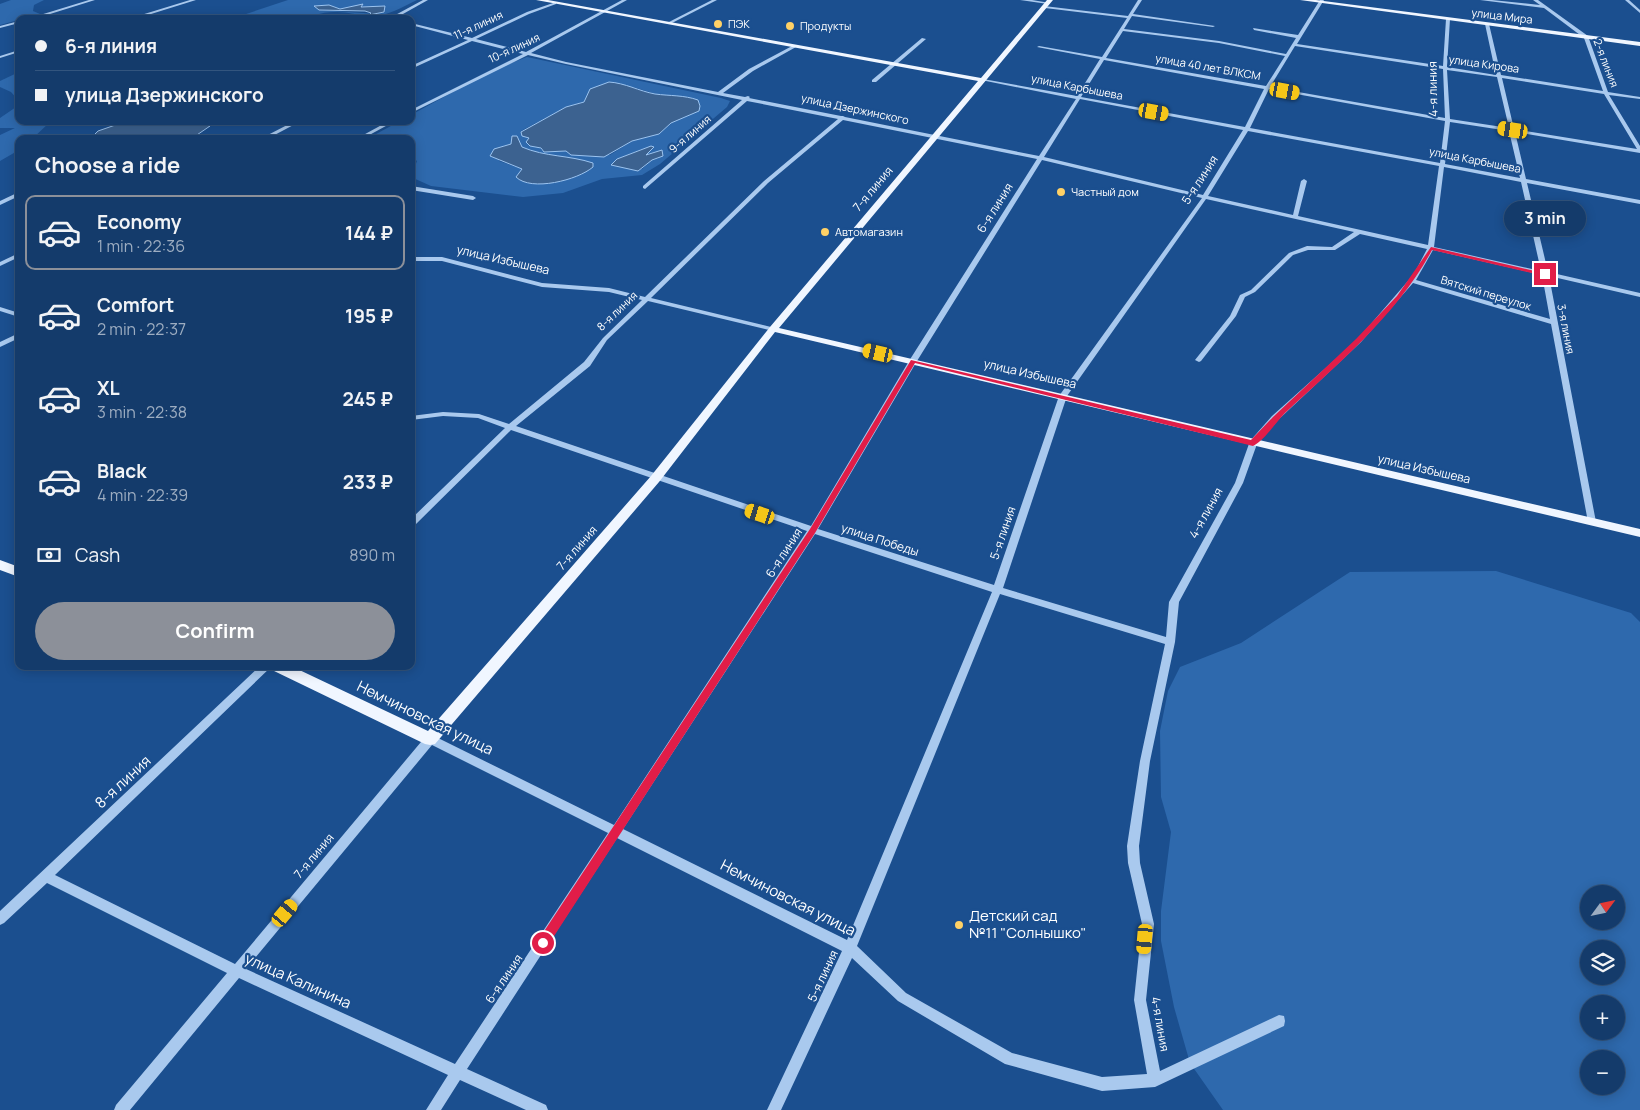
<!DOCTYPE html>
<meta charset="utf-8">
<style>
body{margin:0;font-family:Manrope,sans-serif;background:#1d4271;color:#f1f3f6;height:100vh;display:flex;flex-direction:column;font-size:19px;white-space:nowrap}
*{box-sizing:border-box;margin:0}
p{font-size:16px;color:#9dadc1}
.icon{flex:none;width:28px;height:28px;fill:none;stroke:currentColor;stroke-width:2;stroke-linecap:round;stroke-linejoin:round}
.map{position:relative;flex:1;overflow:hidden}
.side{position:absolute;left:15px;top:135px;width:400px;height:535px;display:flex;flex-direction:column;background:#143b6b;border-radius:10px;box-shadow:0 2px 12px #0003,0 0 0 1px #33557e}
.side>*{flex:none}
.hud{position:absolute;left:15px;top:15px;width:400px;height:110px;border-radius:10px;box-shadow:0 2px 12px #0003,0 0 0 1px #33557e;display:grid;align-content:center;height:110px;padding:0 20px;background:#143b6b}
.needle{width:32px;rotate:57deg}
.controls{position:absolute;left:1580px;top:885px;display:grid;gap:10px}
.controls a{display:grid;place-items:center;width:45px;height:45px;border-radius:50%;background:#143b6b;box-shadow:0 2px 12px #0003,0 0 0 1px #33557e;font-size:25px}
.end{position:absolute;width:22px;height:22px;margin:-11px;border:6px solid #e11d48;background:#fff;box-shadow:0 0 0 2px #fff}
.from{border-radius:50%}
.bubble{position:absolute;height:35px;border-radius:18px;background:#143b6b;box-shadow:0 2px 12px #0003,0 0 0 1px #33557e;font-size:16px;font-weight:700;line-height:35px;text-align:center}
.car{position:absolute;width:15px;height:30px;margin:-15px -8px;border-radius:6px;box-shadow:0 0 4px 1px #0007;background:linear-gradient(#f5c518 24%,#345 0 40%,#f5c518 0 76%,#345 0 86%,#f5c518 0)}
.hud b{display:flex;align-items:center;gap:18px;height:48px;font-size:19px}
.hud b+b{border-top:1px solid #33557e}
.hud i{width:12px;height:12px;background:#f1f3f6}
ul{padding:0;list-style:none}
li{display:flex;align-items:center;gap:15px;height:75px;margin:0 10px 8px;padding:0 10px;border:2px solid transparent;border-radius:10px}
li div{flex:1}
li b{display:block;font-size:19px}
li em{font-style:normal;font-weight:700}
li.active{border-color:#8c9099}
li>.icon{width:45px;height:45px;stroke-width:1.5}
h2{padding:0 20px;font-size:22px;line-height:60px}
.pay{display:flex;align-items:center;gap:12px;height:55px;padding:0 20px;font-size:19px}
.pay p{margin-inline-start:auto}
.cta{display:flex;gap:10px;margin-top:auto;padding:10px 20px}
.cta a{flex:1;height:58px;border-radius:30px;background:#8c9099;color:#fff;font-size:20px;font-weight:700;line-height:58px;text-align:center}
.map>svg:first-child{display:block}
.green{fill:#2e69ad;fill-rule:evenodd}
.water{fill:#3c6290;stroke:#9cc4f0}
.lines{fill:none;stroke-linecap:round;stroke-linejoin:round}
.minor{fill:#a9c9ee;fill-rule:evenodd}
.major{fill:#f0f6ff;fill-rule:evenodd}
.route{fill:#e11d48}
.poi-dot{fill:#ffd166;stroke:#1b4f8f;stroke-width:2}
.labels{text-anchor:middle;stroke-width:4.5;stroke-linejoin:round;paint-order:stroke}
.far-street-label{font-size:11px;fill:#fff;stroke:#1b4f8f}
.far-poi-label{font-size:11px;fill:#fff;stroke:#1b4f8f;text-anchor:start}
.street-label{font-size:12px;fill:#fff;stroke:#1b4f8f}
.near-street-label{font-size:15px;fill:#fff;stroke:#1b4f8f}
.near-poi-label{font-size:15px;fill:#fff;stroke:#1b4f8f;text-anchor:start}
</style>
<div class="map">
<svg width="1640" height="1110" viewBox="0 0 1640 1110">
<rect width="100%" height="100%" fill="#1b4f8f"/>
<!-- green -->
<g class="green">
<path d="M11,0H44L34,5L33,11L40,14L0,25V4Z"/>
<path d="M288,0H417C406,5 393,13 381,15C365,18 349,11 334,12C315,12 303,23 287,14L275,19H231ZM329,5L340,9L371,6L378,14L319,10Z"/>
<path d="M527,57L721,98L730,101L727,107L660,164L642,175L602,179L563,193L523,197L431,186L411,177L417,161L411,156V139H367L400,121H411V115L495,69ZM633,87L656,94L698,100L659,134L632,141L610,155H571L566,151L544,152L521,131L566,107ZM511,144L540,155L563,157L521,171L522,169L499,161L503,146ZM653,148L645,155L656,152L659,158L652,160L642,169L617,159L642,149Z"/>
<path d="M19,72V101L11,92L0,87V81Z"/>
<path d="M19,105V121H51L32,139H19V150L0,161V135L15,128H0V118Z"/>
<path d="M1496,571L1631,613L1640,622V1110H1223L1190,1063L1174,1007L1161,941V911L1171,832L1161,797L1160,731L1168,691L1180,667L1241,643L1350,572ZM1589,894H1616V921H1589ZM1589,949H1616V976H1589ZM1589,1004H1616V1031H1589ZM1589,1059H1616V1086H1589Z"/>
</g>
<!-- water -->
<g class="water">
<path d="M363,4L361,7L385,6L384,12L369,15L371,13L365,11L319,10L314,6L329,5L340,9Z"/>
<path d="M609,82C625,83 639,91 655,94C670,96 684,95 698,100L700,106L699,111L671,123L659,134L632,141L604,157L571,155L566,151L544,152L541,148L530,146L526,142L529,138L522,136L521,132L566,107L584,102L590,89Z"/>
<path d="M127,121H186L210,126L191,139L91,138L98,131Z"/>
<path d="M512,136H517L522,147C545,157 569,155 593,163V167C578,180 531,192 516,177L522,169L490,156L494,149L511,144Z"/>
<path d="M651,146L654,147L646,155L662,150L663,156L652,160L638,171L611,165L617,159Z"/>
</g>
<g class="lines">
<!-- minor -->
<g class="minor">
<path d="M89,0H95L34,19H27Z"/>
<path d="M190,0H196L135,19H128Z"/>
<path d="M423,0H428L394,19H388Z"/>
<path d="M622,0H627L531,53L566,62L718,92L749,69L794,45L796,47L753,71L723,93L745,97L748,96L750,97L749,98L841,116H843L845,117L1039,156L1076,99L981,80L983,79L1077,96L1100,59L1037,47L1039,46L1102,57L1127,18L1045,8L1044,6L1128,16L1138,0H1142L1133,14L1215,26L1213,27L1132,16L1124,29L1219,41L1286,54L1296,38L1254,30L1253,28L1298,35L1320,0H1324L1297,44L1443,66L1446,19L1448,18L1450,19L1447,67L1496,75L1485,24L1487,23L1489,24L1501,75L1603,91L1584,38L1544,8L1480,0H1492L1540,5L1533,0H1538L1588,36L1608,92L1640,97V99L1609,95L1640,146V153L1515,132L1526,179L1640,200V204L1527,183L1548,272L1640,293V297L1549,276L1596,522L1592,525L1588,522L1551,324L1413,283L1361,342L1278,420L1257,444L1243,483L1179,602L1175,642L1150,761L1139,846L1140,863L1154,924L1146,1000L1160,1071L1279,1015L1284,1016L1285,1021L1284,1026L1155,1087L1102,1091L1005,1064L898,1001L852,958L781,1110H767L842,951L617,838L467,1069L546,1105L548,1110H526L460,1080L441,1110H426L448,1075L239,978L130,1110H114L116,1105L227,973L47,883L4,923L0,925V911L260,666H272L55,875L235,964L426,736L430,734L434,736L614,825L807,531L511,430L414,526L411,527V519L505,428L478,418L443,416L411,420V416L443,412L479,414L509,424L584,362L603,338L642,300L609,292L542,287L442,261H411V257H442L542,283L609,288L645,297L764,181L838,119L747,101L645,189L643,188V186L742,100L566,64L528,55L411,113V110L523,54L472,41L411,69V66L468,40L411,25V23L472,38L527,12L556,2V4L529,14L476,39L526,52ZM1123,31L1219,43L1285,56L1266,86L1106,58ZM1295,46L1443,69L1445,118L1270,87ZM1104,60L1264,89L1245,127L1081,97ZM1447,70L1497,77L1509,128L1450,119ZM1502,78L1604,94L1637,149L1514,129ZM1269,89L1445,121L1440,163L1250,128ZM1080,99L1243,130L1203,195L1044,157ZM843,120L1037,159L909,361L811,526L516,426L590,366L607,340L648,301L773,331L775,330V328L651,298L768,183ZM1450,122L1509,131L1520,178L1445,164ZM1248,131L1439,166L1428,245L1298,216L1307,181L1304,179L1301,181L1293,215L1208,196ZM1042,160L1202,198L1059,396L994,585L818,529L917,361ZM1444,167L1521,182L1541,271L1434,247ZM1206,199L1354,232L1332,247L1307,246L1289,253L1251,290L1240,295L1230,316L1195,360L1199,362L1201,361L1236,316L1245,297L1255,292L1293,255L1308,250H1335L1360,234L1427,249L1414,274L1357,340L1272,416L1250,441L1235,483L1169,602L1166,637L1003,588L1067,396ZM1433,250L1542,275L1550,319L1416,280ZM815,534L992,592L847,940L623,829ZM1000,594L1165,644L1140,761L1127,846L1128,863L1142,924L1134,1000L1147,1074L1102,1077L1012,1053L906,993L857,946ZM432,745L608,833L455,1064L246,969Z"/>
<path d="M712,0H717L670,24L667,23Z"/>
<path d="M1020,0H1032L1050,3L1048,4Z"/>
<path d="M1625,0H1629L1640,10V13Z"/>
<path d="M19,21V23L0,28V26Z"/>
<path d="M922,38L926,39L876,82H872V80Z"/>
<path d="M19,50V52L0,58V56Z"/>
<path d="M295,121H301L267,139H260Z"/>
<path d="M389,121H395L362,139H356Z"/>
<path d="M411,186L473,196L476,198L473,200L411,190Z"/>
<path d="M19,192V196L0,205V201Z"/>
<path d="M19,253V257L0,266V262Z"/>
<path d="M0,307L19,313V317L0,311Z"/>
<path d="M19,333V338L0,347V342Z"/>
</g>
<!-- major -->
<g class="major">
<path d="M536,0H548L981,78L1047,0H1053L779,328L1640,529V537L775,332L659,482L435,744L430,745L425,744L272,670L270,666H291L428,731L651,476L770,327L978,81Z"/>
<path d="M1300,0H1316L1640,42V46Z"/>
<path d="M0,560L19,567V577L0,570Z"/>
</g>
</g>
<!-- route -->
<path class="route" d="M1431,247L1548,274L1545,276L1432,250C1397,315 1338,364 1285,413C1275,423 1265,440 1253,446L915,363L815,533L547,947H539V939L810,529L911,360L1251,440L1273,417L1356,339L1397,296Z"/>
<!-- markers -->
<g class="poi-dot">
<circle cx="718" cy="24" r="5"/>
<circle cx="790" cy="26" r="5"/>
<circle cx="1061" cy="192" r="5"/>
<circle cx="825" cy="232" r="5"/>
<circle cx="959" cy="925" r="5"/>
</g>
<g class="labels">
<!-- far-street labels -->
<g class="far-street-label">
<text transform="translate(1502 16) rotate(7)" y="4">улица Мира</text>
<text transform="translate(478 25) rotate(-25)" y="4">11-я линия</text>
<text transform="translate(514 48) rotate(-25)" y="4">10-я линия</text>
<text transform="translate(1606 63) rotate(69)" y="4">2-я линия</text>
<text transform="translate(1484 64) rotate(8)" y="4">улица Кирова</text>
<text transform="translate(1208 67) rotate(10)" y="4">улица 40 лет ВЛКСМ</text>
<text transform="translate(1077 87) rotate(11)" y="4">улица Карбышева</text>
<text transform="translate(855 109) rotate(12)" y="4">улица Дзержинского</text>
<text transform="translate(690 134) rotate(-41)" y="4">9-я линия</text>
<text transform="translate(1475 160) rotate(11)" y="4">улица Карбышева</text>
<text transform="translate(1486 293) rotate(17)" y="4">Вятский переулок</text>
<text transform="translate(617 311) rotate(-44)" y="4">8-я линия</text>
<text transform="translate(1566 329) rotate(79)" y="4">3-я линия</text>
</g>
<!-- far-poi labels -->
<g class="far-poi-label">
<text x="728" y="28">ПЭК</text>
<text x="800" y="30">Продукты</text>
<text x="1071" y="196">Частный дом</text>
<text x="835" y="236">Автомагазин</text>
</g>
<!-- street labels -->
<g class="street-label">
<text transform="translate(1433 89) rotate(-91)" y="4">4-я линия</text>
<text transform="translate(1200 180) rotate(-57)" y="4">5-я линия</text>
<text transform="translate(873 189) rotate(-50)" y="4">7-я линия</text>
<text transform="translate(995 208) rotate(-58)" y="4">6-я линия</text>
<text transform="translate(503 260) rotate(13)" y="4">улица Избышева</text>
<text transform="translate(1030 374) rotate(13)" y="4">улица Избышева</text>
<text transform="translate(1424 469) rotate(13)" y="4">улица Избышева</text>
<text transform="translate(1206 513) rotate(-61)" y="4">4-я линия</text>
<text transform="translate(1003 533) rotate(-71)" y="4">5-я линия</text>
<text transform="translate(880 540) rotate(18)" y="4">улица Победы</text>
<text transform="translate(577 548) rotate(-49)" y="4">7-я линия</text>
<text transform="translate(784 553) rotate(-57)" y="4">6-я линия</text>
<text transform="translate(314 856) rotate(-50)" y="4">7-я линия</text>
<text transform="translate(823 976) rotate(-65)" y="4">5-я линия</text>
<text transform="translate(504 979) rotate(-56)" y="4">6-я линия</text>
<text transform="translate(1160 1024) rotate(80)" y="4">4-я линия</text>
</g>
<!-- near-street labels -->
<g class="near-street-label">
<text transform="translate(425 718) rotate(26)" y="5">Немчиновская улица</text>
<text transform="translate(123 782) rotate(-43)" y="5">8-я линия</text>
<text transform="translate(788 898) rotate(27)" y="5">Немчиновская улица</text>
<text transform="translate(298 981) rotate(24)" y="5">улица Калинина</text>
</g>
<!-- near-poi labels -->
<g class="near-poi-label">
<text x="969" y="921">Детский сад<tspan x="969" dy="17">№11 "Солнышко"</tspan></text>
</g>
</g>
</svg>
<div class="controls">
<a><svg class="needle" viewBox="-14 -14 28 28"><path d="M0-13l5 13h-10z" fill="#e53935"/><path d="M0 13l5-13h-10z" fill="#9dadc1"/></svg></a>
<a><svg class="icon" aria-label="layers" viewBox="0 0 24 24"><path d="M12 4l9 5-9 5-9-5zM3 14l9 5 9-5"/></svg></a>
<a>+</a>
<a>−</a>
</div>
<i class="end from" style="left:543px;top:943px"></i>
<i class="end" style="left:1545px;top:274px"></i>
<div class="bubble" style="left:1504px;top:201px;width:82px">3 min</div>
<i class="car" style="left:1285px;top:91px;rotate:100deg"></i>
<i class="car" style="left:1154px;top:112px;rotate:100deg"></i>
<i class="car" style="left:1513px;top:130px;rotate:279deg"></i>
<i class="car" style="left:878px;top:353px;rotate:283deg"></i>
<i class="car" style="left:760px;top:514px;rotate:288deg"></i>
<i class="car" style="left:285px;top:913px;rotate:40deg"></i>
<i class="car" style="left:1145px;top:939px;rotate:185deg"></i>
<div class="hud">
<b><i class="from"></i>6-я линия</b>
<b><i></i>улица Дзержинского</b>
</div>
<section class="side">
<h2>Choose a ride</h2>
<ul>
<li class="active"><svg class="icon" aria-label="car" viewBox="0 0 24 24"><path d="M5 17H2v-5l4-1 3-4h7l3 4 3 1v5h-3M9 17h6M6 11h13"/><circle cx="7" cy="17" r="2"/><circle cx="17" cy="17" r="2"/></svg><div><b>Economy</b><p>1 min · 22:36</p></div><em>144 ₽</em></li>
<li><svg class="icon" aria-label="car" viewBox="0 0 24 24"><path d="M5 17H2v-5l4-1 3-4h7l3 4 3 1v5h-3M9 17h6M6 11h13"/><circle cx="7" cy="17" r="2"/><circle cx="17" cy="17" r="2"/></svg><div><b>Comfort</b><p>2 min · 22:37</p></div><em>195 ₽</em></li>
<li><svg class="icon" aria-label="car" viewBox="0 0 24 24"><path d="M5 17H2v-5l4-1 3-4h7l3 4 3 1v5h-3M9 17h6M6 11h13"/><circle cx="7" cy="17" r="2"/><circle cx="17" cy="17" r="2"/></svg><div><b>XL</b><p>3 min · 22:38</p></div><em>245 ₽</em></li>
<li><svg class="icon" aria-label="car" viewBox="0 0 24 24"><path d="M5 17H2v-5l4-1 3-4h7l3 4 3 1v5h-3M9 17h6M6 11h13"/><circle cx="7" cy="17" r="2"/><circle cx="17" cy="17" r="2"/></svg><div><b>Black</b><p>4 min · 22:39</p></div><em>233 ₽</em></li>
</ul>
<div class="pay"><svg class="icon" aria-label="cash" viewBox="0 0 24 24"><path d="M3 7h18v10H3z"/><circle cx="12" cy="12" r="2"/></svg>Cash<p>890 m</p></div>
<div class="cta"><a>Confirm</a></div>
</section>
</div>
